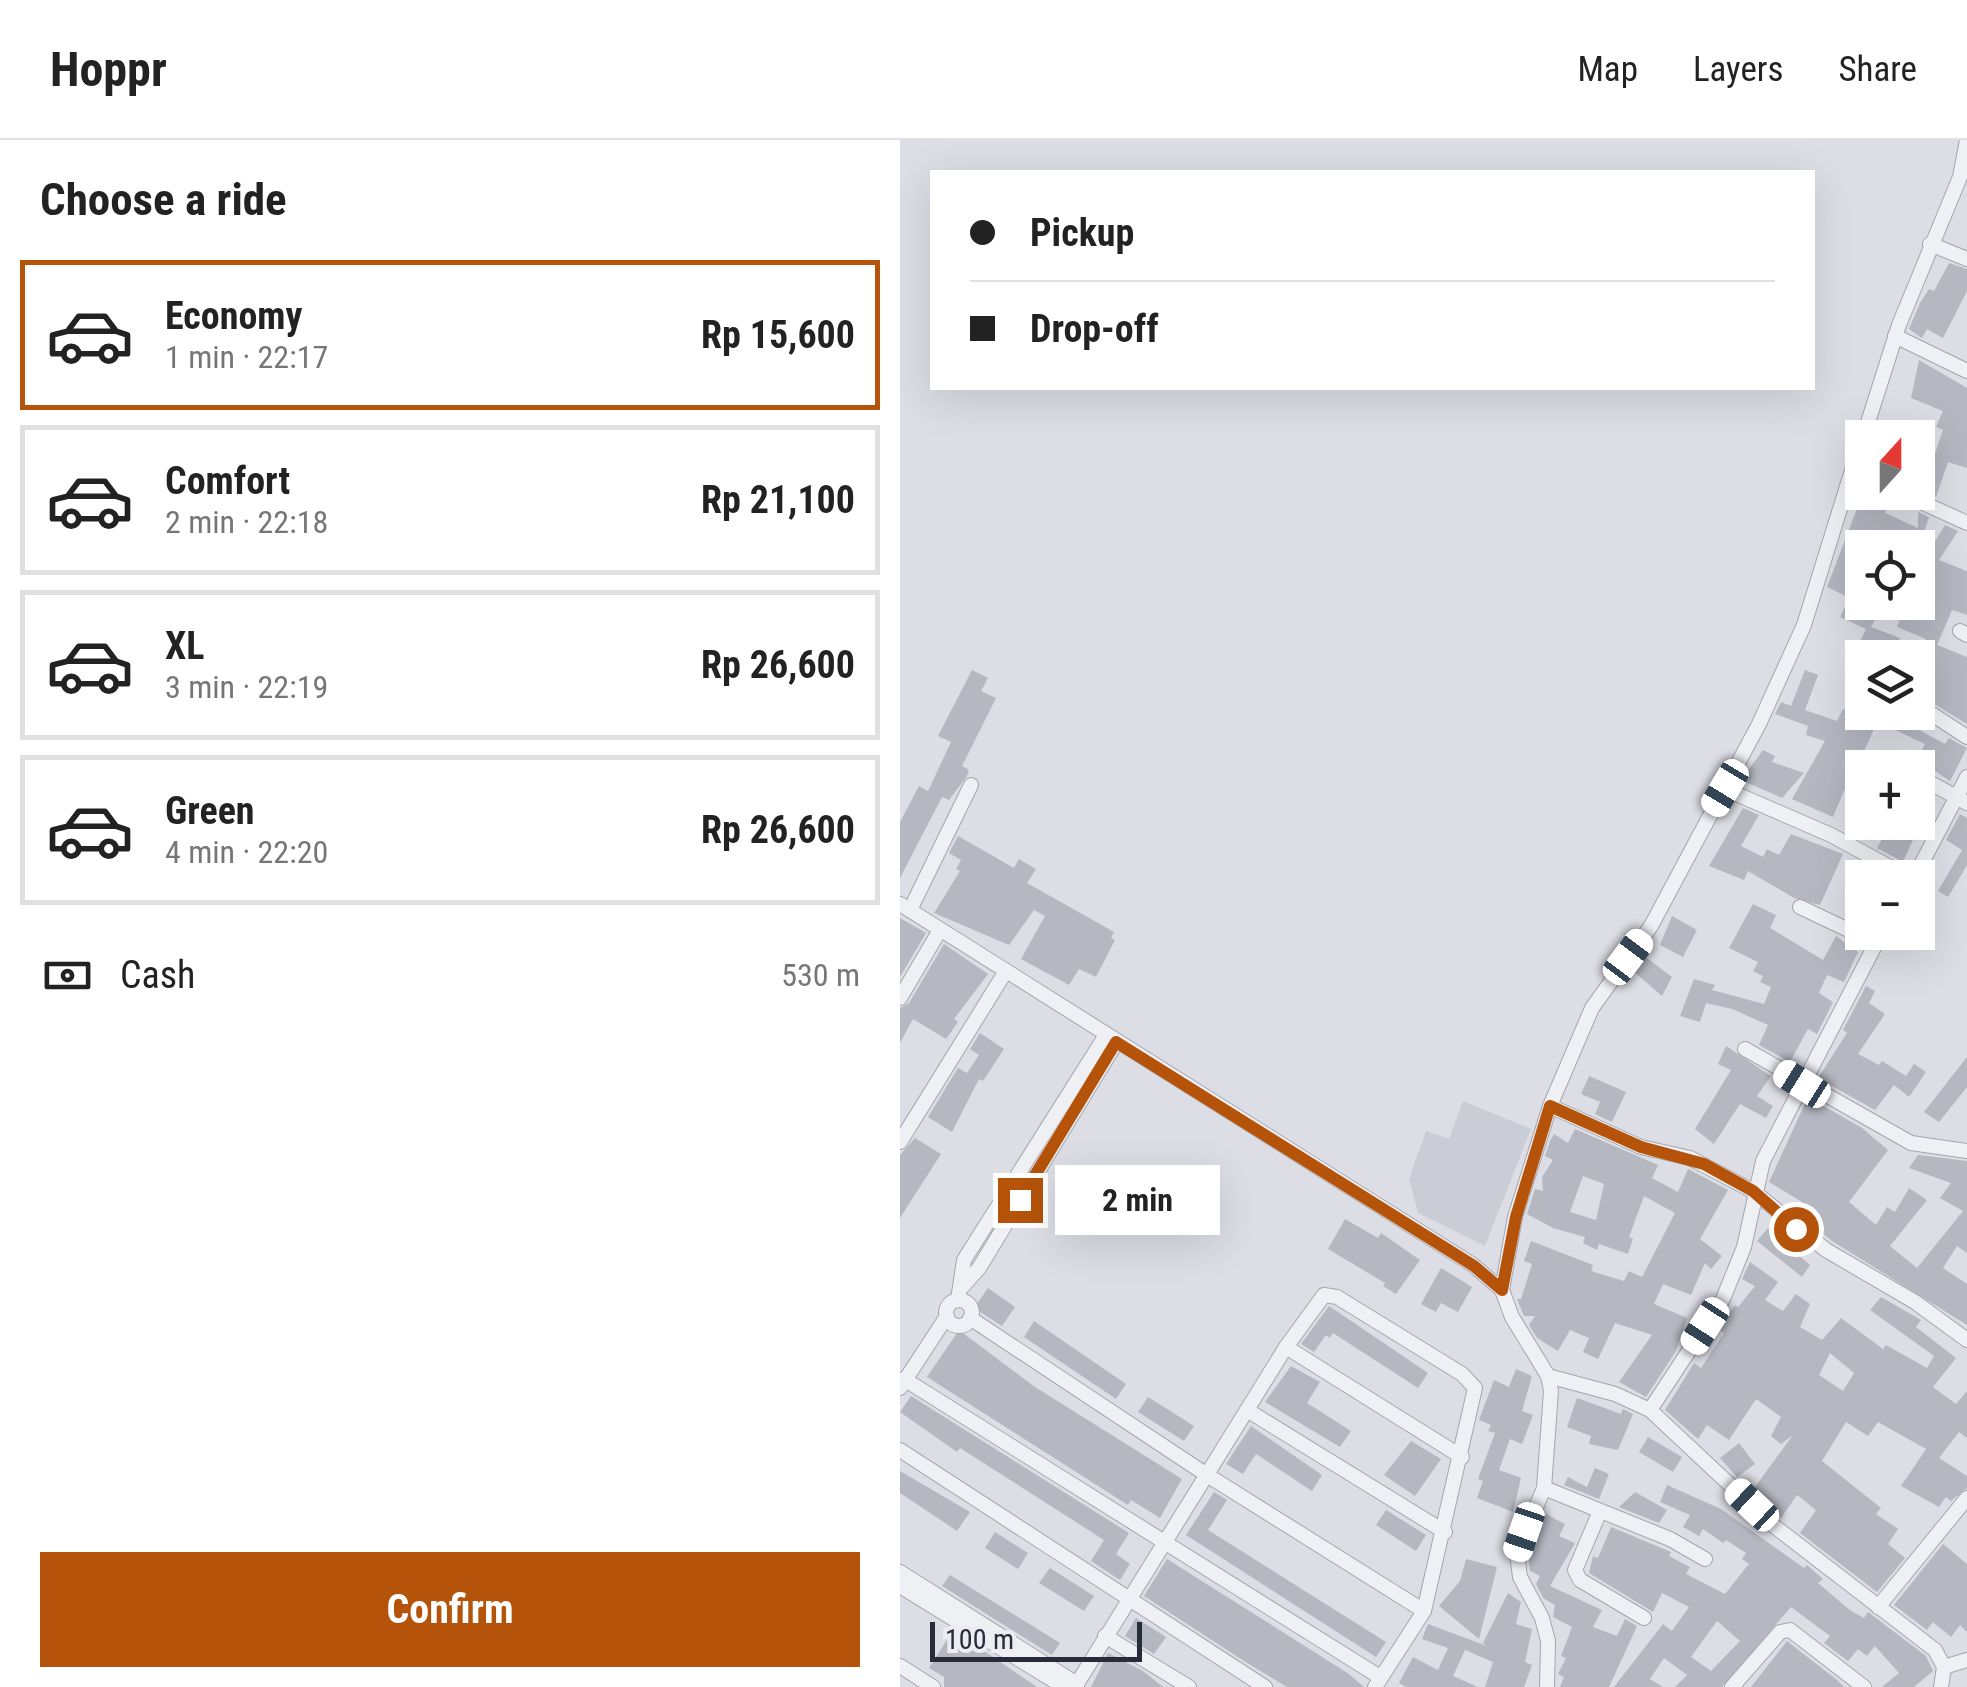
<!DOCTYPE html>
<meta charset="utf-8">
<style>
body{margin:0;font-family:"Roboto Condensed",sans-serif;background:#f2f2f2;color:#222;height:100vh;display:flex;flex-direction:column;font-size:38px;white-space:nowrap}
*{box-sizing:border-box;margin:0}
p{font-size:32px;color:#767676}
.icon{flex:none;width:55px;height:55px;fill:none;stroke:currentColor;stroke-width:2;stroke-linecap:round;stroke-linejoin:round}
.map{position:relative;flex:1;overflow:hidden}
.side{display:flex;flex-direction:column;background:#fff;width:900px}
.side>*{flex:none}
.hud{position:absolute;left:30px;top:30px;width:885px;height:220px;border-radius:0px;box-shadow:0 10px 40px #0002;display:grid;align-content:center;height:220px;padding:0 40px;background:#fff}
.needle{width:65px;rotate:21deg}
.controls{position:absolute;left:945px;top:280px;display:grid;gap:20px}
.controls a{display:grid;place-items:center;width:90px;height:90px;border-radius:0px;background:#fff;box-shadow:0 10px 40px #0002;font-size:50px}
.scale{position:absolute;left:30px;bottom:25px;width:212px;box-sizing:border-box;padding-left:10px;border:5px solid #282b3a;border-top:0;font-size:28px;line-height:35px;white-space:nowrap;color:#282b3a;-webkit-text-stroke:8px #ecedf3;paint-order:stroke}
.end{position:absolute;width:45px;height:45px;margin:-22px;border:12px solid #b45309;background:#fff;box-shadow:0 0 0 5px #fff}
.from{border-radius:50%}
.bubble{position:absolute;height:70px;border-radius:0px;background:#fff;box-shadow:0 10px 40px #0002;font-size:32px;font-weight:700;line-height:70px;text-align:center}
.car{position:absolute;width:30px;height:60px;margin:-30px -15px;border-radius:12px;box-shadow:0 0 8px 2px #0007;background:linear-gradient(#fff 24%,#345 0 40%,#fff 0 76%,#345 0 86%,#fff 0)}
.hud b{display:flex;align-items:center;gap:35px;height:95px;font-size:38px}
.hud b+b{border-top:2px solid #e0e0e0}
.hud i{width:25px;height:25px;background:#222}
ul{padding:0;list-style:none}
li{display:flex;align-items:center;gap:30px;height:150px;margin:0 20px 15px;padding:0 20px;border:5px solid #e0e0e0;border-radius:0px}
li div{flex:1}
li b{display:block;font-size:38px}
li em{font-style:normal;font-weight:700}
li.selected{border-color:#b45309}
li>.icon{width:90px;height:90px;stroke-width:1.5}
h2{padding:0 40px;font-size:45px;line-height:120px}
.pay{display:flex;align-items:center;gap:25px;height:110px;padding:0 40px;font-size:38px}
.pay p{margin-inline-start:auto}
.button{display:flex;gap:20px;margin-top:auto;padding:20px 40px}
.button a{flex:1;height:115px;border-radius:0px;background:#b45309;color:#fff;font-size:40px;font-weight:700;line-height:115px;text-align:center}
header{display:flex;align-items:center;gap:60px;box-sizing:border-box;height:140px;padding:0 50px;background:#fff;border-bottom:2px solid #e0e0e0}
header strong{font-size:48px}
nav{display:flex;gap:55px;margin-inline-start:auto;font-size:35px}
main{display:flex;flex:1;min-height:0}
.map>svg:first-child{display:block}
.built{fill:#cbcdd6}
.building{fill:#b5b7c1;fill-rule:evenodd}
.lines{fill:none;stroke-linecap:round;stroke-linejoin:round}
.minor-casing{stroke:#a3a5ae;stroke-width:16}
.minor{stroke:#eff0f4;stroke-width:14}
.route{stroke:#b45309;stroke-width:12}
</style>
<header>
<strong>Hoppr</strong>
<nav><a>Map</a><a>Layers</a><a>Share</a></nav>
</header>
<main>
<section class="side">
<h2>Choose a ride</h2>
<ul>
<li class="selected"><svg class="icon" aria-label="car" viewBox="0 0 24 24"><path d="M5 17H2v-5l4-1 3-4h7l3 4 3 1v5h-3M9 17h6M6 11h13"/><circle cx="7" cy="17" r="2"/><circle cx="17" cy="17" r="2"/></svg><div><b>Economy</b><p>1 min · 22:17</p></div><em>Rp 15,600</em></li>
<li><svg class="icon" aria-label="car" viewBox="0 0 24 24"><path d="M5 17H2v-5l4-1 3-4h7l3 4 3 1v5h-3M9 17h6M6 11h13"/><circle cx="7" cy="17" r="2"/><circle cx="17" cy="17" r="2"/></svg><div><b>Comfort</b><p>2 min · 22:18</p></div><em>Rp 21,100</em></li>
<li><svg class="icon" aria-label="car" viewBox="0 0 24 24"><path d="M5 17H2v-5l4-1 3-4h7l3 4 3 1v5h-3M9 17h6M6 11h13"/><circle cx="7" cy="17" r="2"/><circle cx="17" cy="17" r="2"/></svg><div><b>XL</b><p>3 min · 22:19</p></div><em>Rp 26,600</em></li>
<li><svg class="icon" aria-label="car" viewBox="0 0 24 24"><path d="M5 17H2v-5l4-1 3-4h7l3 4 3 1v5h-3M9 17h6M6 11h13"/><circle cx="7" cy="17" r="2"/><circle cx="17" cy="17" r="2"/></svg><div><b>Green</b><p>4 min · 22:20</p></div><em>Rp 26,600</em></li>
</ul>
<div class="pay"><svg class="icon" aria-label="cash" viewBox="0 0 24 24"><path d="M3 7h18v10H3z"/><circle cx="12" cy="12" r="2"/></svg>Cash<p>530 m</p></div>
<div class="button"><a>Confirm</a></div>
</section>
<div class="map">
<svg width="1067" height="1547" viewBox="0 0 1067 1547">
<rect width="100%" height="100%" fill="#dddee5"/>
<!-- built -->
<path class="built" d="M563,961L631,989L585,1106L518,1073L509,1039L526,991L549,999Z"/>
<!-- building -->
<g class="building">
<path d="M1049,123L1067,129V151L1043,198L1027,189L1022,198L1009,189L1020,163L1029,149L1034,151Z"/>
<path d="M1019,220L1067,248V328L1048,322L1036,357L1018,349V323L1030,328L1043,290L1036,287L1043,271L1011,258Z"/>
<path d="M962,332V352H988L991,359L985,373L1018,388V372L1029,377L1019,408H962V444L954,460L927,447L958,366L953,364Z"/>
<path d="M1045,385L1058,391L1039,420L1067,431V475L1052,470L1037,505L1067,517V584L1018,554V514L1026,499L997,487L1001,477L983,467L971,487L1000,498L993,518H962V536L947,529L966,489L940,477L947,462H1018V429Z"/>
<path d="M72,530L88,538L81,551L96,558L62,626L69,630L67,636L49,660L42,657L0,738V682L19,646L28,651L51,602L38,596Z"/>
<path d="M905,530L918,535L905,570L937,581L943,569L959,577L957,581L974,589L964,611L985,628H961L954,641L949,639L933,677L892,659L925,601L906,595L908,586L875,574L881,562L891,566Z"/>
<path d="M986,572L1045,604L1049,598L1067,608L1050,641L1017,619L1025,604L980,583Z"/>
<path d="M863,610L875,616L872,622L904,633L882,658L841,640Z"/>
<path d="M843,668L859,675L841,706L863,717L867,709L879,715L891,694L943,714L920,765L894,758L848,731L844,740L809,726Z"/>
<path d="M1060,674L1067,678V725L1048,757L1038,751L1062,710L1046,700Z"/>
<path d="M1000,682H1021L1003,722L977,708L985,694L991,698Z"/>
<path d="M58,696L114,728L119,719L136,729L127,743L214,792L211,798L215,800L196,837L179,829L169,845L121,819L145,776L134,770L109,805L34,773L60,731L56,729L61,720L49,713Z"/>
<path d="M853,764L876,775L870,788L923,820L936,796L958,812L944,842L927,835L919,853L933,862L917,894L908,889L890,922L859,905L868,885L832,869L806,863L800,882L780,876L794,839L815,845L812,850L864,864L871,847L860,842L863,836L853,831L858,822L829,808Z"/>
<path d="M772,776L797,790L783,817L760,805Z"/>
<path d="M0,778L26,793L0,837Z"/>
<path d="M44,804L88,834L54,879L58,882L46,899L13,879L0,903V868L9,863Z"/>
<path d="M743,815L772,837L762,856L732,830Z"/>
<path d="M966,846L975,851L969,863L985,874L958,914L979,925L982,921L1006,936L1014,924L1026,932L1009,957L994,945L975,970L918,938L947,893L943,890Z"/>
<path d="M80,893L104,909L83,941L79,939L52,992L28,977L58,928L67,933L79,915L70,909Z"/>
<path d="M826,906L871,936L857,956L873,966L866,978L840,964L814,1004L795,989L831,930L818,924Z"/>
<path d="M1067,917V947L1039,982L1024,972Z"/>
<path d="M689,936L726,952L712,982L695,974L700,962L681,954Z"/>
<path d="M908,957L962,988L988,1010L949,1062L976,1085L987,1067L995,1072L1009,1048L1027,1060L990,1106L1017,1128L1063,1071L1040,1058L1051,1043L1009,1028L1018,1015L1067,1021V1113L1057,1106L1043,1128L1067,1144V1185L932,1101L895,1071L902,1062L869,1042Z"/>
<path d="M675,989L758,1025L752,1038L778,1052L788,1029L828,1050L800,1099L822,1116L811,1129L805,1123L791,1155L763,1144L754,1164L787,1178L776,1211L746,1257L719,1242L752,1195L715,1183L698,1219L683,1212L689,1198L670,1190L658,1211L637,1198L629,1185L635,1176H624L617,1159H621L632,1124L624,1121L631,1101L693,1125L691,1131L724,1141L729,1131L742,1137L775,1073L744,1056L729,1097L733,1099L728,1114L699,1104L697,1110L683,1103L685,1097L653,1088L627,1074L635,1049L643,1051L642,1037L653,1020L645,1016L650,1001L654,994L668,1003ZM683,1036L704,1044L696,1080L670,1072Z"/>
<path d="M15,998L41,1014L0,1078V1015Z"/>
<path d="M445,1079L478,1098L481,1093L520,1120L496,1154L483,1146L485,1143L428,1109Z"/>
<path d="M868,1088L910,1125L902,1137L857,1101Z"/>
<path d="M850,1122L878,1142L865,1160L883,1171L896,1154L910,1164L900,1187L922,1200L941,1178L983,1209L986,1205L1027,1228L1034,1216L970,1170L981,1157L1021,1180L1016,1187L1056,1218L1033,1247L1056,1264L1067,1251V1298L1059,1292L1039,1318L1067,1336V1348L1051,1361L1046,1357L1039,1367L1001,1346L1026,1309L978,1282L968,1296L946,1282L922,1321L981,1368L976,1374L998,1389L988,1404L1005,1418L977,1452L900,1393L916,1370L897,1355L881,1378L852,1351L893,1295L881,1304L871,1296L881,1277L856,1259L829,1300L807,1285L798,1299L765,1270L794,1223L801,1228L824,1193L818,1189L835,1165L838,1167L855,1146L842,1139ZM930,1213L954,1233L943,1251L919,1235Z"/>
<path d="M541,1128L572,1147L558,1172L541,1163L536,1172L521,1164Z"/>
<path d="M88,1148L115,1167L102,1186L74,1168Z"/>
<path d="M429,1166L528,1233L518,1248L433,1193L430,1198L426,1195L414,1212L401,1204Z"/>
<path d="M134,1181L226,1244L216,1259L124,1197Z"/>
<path d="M59,1190L135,1247L282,1339L260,1378L231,1360L228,1365L27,1237Z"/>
<path d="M391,1226L420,1242L407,1263L451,1291L440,1307L365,1262Z"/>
<path d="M616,1229L632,1236L622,1271L633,1275L622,1304L610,1299L599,1330L621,1338L613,1372L577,1358L583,1341L578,1339L595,1293L588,1291L591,1285L579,1280L594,1240L609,1247Z"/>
<path d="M11,1256L229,1393L216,1414L230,1424L220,1440L191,1421L204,1400L60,1308L57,1312L0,1272Z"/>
<path d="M248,1257L294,1286L284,1301L238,1272Z"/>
<path d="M677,1258L721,1274L723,1269L733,1274L718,1310L689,1304L691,1296L667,1287Z"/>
<path d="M351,1286L422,1335L412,1351L356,1314L343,1334L326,1324Z"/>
<path d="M748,1297L782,1317L773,1332L739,1312Z"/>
<path d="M511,1301L541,1319L515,1356L484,1335Z"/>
<path d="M839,1303L855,1324L837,1337L820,1318Z"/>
<path d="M695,1328L709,1334L699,1359L664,1345L668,1337L687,1347Z"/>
<path d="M0,1331L70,1372L57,1391L0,1353Z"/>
<path d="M767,1345L821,1369L904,1428L907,1425L923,1439L918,1443L951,1471L964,1478L968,1472L1026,1516L1033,1531L1014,1547H982L999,1533L975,1506L967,1516L958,1509L948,1521L924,1503L930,1496L891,1467L822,1547H775L787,1535L764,1518L750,1539L763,1547H714L763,1484L772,1491L789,1467L762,1453L753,1472L689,1433L693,1416L698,1418L711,1387L771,1412L769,1416L790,1427L786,1434L825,1454L849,1424L842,1419L846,1413L826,1400L823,1403L803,1389L799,1396L783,1387L790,1375L760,1362ZM817,1481L840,1501L811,1531L791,1517Z"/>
<path d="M314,1352L327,1360L308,1390L486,1502L476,1517L286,1395Z"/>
<path d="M735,1352L767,1370L759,1383L719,1367Z"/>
<path d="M486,1370L526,1395L516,1411L476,1385Z"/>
<path d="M646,1374L665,1384L659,1396L675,1403L650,1446L702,1470L693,1487L717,1496L725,1479L737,1486L709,1547H660L664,1537L658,1534L666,1518L661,1516L672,1487L653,1477L655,1465L643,1458L636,1444L640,1436L630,1431L628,1414Z"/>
<path d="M95,1392L128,1413L118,1429L85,1408Z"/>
<path d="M1043,1404L1067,1424V1492L1060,1485L1051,1497L1033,1482L1027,1490L994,1465Z"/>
<path d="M267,1419L449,1534L464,1547H387L344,1521L244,1456Z"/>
<path d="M566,1419L597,1427L579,1499L539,1466L560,1441Z"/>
<path d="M150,1428L194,1456L184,1471L139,1443Z"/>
<path d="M50,1435L160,1503L152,1515L42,1446Z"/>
<path d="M608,1453L621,1462L616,1484L632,1489L625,1522L632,1525L624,1547H585L593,1522L565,1510L553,1536L578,1547H506L499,1543L513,1517L538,1530L548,1508L522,1499L528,1484L587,1506L583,1503Z"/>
<path d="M236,1478L266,1497L254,1514L225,1496Z"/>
<path d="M52,1492L84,1511L137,1547H44V1537L29,1528Z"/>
<path d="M887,1501L937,1540L944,1547H851Z"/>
<path d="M208,1513L243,1531L263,1547H191Z"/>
</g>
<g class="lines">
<defs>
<g id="minor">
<path d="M1030,104L1067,119"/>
<path d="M995,196L1067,231"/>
<path d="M963,298L999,185L1060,37L1067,0"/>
<path d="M999,352L1067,383"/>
<path d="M1060,491L1067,495"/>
<path d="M1018,565L1067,597"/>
<path d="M991,619L1002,628"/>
<path d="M1018,636L1067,663"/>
<path d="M825,649L931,695L1010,738"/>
<path d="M1014,738L1067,637"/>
<path d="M0,764L573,1125L602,1150L612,1177L648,1236L651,1251L644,1348L617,1413L620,1437L642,1478L648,1501L647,1547"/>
<path d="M900,767L976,803"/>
<path d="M10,770L71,645"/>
<path d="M0,858L40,790"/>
<path d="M845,909L1011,1003L1067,1011"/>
<path d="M650,966L741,1007L790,1018L853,1051L926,1110L1015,1162L1067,1200"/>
<path d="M0,1002L106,831"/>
<path d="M63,1146L79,1128L216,903"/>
<path d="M602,1150L615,1077L650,966L692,868L751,786L859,584L904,485L962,298"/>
<path d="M58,1160L64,1120L206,895"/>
<circle cx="59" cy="1173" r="13"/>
<path d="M70,1178L307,1335L524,1471L475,1547"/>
<path d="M386,1207L562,1317"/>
<path d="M648,1236L715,1254L750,1270L874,1386L1035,1510L1044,1527L1041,1547"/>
<path d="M4,1239L480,1537"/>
<path d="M0,1248L47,1176"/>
<path d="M347,1270L545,1392"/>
<path d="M750,1270L823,1159L844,1107L863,1021L982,792"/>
<path d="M0,1310L365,1547"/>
<path d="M644,1348L770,1399L805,1419"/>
<path d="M700,1371L675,1430L680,1440L744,1478"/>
<path d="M0,1432L177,1544"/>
<path d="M0,1446L164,1547"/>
<path d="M978,1467L1067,1358"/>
<path d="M205,1496L289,1547"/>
<path d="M0,1526L33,1547"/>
<path d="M1044,1527L1067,1520"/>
<path d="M175,1547L386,1207L424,1155L437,1157L562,1234L575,1248L524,1471"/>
<path d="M832,1547L880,1492L890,1490L964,1547"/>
</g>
</defs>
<!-- minor casing -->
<use href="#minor" class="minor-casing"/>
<!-- minor -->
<use href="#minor" class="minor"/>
</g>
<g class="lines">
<!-- route -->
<path class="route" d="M120,1060L216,902L574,1126L602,1150L616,1077L650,966L741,1007L804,1024L853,1051L896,1089"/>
</g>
</svg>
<div class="controls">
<a><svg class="needle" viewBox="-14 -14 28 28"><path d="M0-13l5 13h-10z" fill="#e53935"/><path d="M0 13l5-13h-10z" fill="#767676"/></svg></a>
<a><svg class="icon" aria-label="locate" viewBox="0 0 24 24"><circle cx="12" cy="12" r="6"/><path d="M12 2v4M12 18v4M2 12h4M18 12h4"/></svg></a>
<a><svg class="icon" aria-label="layers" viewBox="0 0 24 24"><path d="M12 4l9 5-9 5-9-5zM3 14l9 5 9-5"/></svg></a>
<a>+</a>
<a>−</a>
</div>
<div class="scale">100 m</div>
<i class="end from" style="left:896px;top:1089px"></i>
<i class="end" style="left:120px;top:1060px"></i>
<div class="bubble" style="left:155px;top:1025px;width:165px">2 min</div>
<i class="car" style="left:825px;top:648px;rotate:211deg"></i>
<i class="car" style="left:728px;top:817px;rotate:37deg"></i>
<i class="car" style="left:902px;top:944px;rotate:302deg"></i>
<i class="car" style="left:805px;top:1186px;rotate:213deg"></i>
<i class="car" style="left:852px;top:1365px;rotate:313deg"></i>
<i class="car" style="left:624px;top:1392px;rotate:199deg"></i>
<div class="hud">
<b><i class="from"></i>Pickup</b>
<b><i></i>Drop-off</b>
</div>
</div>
</main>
